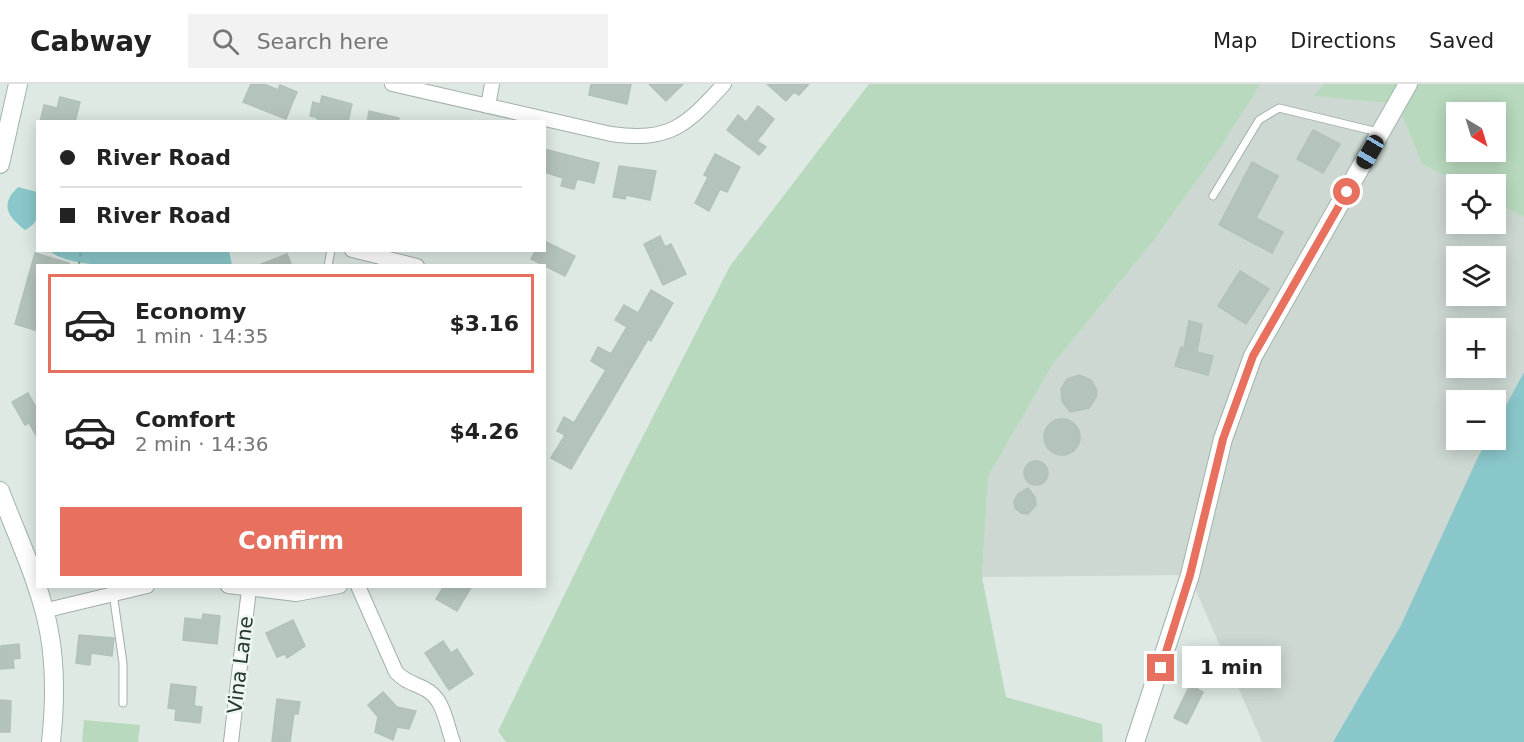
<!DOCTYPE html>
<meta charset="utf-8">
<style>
body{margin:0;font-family:"DejaVu Sans",sans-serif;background:#f2f2f2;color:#222;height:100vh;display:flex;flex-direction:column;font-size:22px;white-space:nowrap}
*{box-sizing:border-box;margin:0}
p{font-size:20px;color:#767676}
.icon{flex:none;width:33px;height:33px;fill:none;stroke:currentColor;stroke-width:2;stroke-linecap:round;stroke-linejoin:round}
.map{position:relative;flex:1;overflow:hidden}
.drawer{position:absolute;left:36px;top:180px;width:510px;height:324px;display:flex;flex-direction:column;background:#fff;border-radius:0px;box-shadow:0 3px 15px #0003}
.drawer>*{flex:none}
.top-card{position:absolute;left:36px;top:36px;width:510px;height:132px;border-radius:0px;box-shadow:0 3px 15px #0003;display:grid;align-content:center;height:132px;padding:0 24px;background:#fff}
.needle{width:39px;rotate:142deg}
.buttons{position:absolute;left:1446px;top:18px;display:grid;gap:12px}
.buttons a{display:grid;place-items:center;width:60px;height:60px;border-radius:0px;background:#fff;box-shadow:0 3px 15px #0003;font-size:30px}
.end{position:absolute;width:27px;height:27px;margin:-14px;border:8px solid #e7715e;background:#fff;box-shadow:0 0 0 3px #fff}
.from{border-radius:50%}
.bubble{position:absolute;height:42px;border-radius:0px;background:#fff;box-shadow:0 3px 15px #0003;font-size:20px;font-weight:800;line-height:42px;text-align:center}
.car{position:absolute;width:18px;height:36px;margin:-18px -9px;border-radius:8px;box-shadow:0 0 4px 2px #0007;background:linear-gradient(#222 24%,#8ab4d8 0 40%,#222 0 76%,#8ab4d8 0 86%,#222 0)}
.top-card b{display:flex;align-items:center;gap:21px;height:57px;font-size:22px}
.top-card b+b{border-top:2px solid #e0e0e0}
.top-card i{width:15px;height:15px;background:#222}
ul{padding:10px 0 0;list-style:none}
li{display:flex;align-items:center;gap:18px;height:99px;margin:0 12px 9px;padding:0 12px;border:3px solid transparent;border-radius:0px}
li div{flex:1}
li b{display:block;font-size:22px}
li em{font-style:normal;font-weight:800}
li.active{border-color:#e7715e}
li>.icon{width:54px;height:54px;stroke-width:1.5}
.primary-button{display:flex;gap:12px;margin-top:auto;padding:12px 24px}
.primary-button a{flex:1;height:69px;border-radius:0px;background:#e7715e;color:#fff;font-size:24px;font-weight:800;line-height:69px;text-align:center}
header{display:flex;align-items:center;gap:36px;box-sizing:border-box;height:84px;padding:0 30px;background:#fff;border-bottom:2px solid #e0e0e0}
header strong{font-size:28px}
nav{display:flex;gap:33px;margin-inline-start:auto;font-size:21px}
.search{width:420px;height:54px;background:#f2f2f2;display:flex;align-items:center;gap:15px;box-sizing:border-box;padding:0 21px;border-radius:0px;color:#767676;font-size:22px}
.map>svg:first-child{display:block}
.built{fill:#cdd8d2;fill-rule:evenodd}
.green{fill:#b8d9be;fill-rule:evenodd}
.water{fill:#8ac7cb}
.building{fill:#b4c3bc;stroke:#b1c2b9;stroke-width:1.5}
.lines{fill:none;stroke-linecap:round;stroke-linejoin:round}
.lane-casing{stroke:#a2b0a9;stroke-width:9}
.street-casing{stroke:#a2b0a9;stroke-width:16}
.secondary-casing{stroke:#9fb4aa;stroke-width:20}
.path{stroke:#81aa99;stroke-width:2;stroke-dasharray:3 4.5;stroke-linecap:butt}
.lane{stroke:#fff;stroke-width:7}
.street{stroke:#fff;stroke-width:14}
.secondary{stroke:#fff;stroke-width:18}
.route{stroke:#e7715e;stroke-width:8}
.labels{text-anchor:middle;stroke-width:5;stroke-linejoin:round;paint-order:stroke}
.street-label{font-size:20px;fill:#21372f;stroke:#eef6f1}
</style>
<header>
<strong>Cabway</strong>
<div class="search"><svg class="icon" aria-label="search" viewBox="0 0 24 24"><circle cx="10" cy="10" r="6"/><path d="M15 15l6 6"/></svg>Search here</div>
<nav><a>Map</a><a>Directions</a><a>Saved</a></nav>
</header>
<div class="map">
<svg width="1524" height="658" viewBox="0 0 1524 658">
<rect width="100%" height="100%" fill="#dee9e3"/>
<!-- built -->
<path class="built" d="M1261,0H1324L1314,12L1397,20L1422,80L1461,100H1456V140H1496V119L1524,133V288L1496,340V316H1456V356H1487L1401,541L1333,658H1262L1189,491L982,493L988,393L1053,280L1151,160L1217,69ZM1456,172H1496V212H1456ZM1456,244H1496V284H1456Z"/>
<!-- green -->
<g class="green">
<path d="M869,0H1261L1217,69L1151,160L1053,280L988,393L982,493L1006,613L1102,640L1103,658H506L498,647L614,409L730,182Z"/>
<path d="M1324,0H1524V133L1496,119V100H1461L1422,80L1397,20L1313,12ZM1456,28H1496V68H1456Z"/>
<path d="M84,636L140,641L138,658H82Z"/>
</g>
<!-- water -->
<g class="water">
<path d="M18,103L37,108C38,124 42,138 25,146C7,132 0,120 18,103Z"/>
<path d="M50,167H229L232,181C194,182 74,190 50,167Z"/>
<path d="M1524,288V658H1333L1401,541L1477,375L1487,356H1496V340Z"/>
</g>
<!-- building -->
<g class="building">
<path d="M251,0H264L278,6L280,1L297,8L286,35L243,18Z"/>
<path d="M591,0H631L627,20L589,11Z"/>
<path d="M649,0H683L666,17Z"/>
<path d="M767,0H809L799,11L794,8L786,17Z"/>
<path d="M322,12L352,20L348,38H317L318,34L310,32L313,18L320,20Z"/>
<path d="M60,13L80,18L75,38H40L44,21L57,24Z"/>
<path d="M758,22L774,35L757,57L766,63L759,71L727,46L738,31L746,38Z"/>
<path d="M369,27L399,34L398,38H367Z"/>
<path d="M1313,46L1340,60L1323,89L1297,75Z"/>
<path d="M544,65L599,79L594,99L577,95L574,105L561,102L563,94L544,88Z"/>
<path d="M715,70L740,83L727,108L720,105L709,127L695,119L708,93L704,91Z"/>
<path d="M1252,78L1278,92L1256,134L1283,148L1272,169L1219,141Z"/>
<path d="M619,82L656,87L650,116L626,111L625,115L613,113Z"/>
<path d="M660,152L665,163L671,160L686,190L663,201L644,160Z"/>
<path d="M544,157L575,172L565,192L531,175L536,166H544Z"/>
<path d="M35,169L69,179V182H38V236L35,246L15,240Z"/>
<path d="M287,170L292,182H259V181Z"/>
<path d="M1240,187L1269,205L1246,240L1218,222Z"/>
<path d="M651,206L673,219L651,257L648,255L571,385L551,374L565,351L557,347L564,333L574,339L606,286L591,277L598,263L611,270L627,243L615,236L624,221L638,229Z"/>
<path d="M1189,237L1202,240L1197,268L1213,272L1208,291L1175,282L1181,263L1184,264Z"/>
<path d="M1079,291L1091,296L1097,307L1096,313L1089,324L1070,328L1062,317L1061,305L1067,295Z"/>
<path d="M28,309L38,327V355L29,339L25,341L12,318Z"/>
<circle cx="1062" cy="353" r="18"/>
<circle cx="1036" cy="389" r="12"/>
<path d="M1028,404L1035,413L1036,421L1028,430L1021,429L1015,424L1014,417L1018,410Z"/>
<path d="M444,502H472L457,527L436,515Z"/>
<path d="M203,530L220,532L217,560L183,556L185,534L202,536Z"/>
<path d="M293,536L305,562L287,574L285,570L277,573L266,549Z"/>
<path d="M79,551L114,554L112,572L91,569L90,581L76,579Z"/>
<path d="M443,557L451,569L457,565L473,590L449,606L425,569Z"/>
<path d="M19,560L20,574L13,575L14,584L0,585L1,562Z"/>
<path d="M171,600L196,603L194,622L202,623L200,639L175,636L176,625L168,624Z"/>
<path d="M1190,601L1203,608L1187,640L1174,634Z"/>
<path d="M383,608L397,623L416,627L409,645L397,643L393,656L375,648L378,633L368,621Z"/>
<path d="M277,615L300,618L298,630H294L290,658H272Z"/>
<path d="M0,616L11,617L10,648H0Z"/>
</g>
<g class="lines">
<defs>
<g id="lane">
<path d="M1213,112L1259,36L1279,24L1378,48"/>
<path d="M328,182L331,166"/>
<path d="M113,509L123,579V619"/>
</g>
<g id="street">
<path d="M392,0L611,50C670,58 686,42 724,0"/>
<path d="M488,22L492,0"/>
<path d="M352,166L417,182"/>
<path d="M228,502L296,510L340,502"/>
<path d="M358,502L396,588C405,598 414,599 425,605C444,614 446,640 453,658"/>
<path d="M43,527L147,502"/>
<path d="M231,658L249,505"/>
</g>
<g id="secondary">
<path d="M0,80L18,0"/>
<path d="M0,407C17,452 40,499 49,547C56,584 55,621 51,658"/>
<path d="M1135,658L1190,491L1223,355L1253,272L1408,0"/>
</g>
</defs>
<!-- lane casing -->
<use href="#lane" class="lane-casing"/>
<!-- street casing -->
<use href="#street" class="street-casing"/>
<!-- secondary casing -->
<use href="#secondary" class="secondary-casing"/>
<!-- path -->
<path class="path" d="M79,180L81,166"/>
<!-- lane -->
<use href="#lane" class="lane"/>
<!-- street -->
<use href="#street" class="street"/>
<!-- secondary -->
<use href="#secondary" class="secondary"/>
</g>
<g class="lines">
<!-- route -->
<path class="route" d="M1161,584L1190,491L1223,355L1253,272L1347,108"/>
</g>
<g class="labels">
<!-- street labels -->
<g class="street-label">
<text transform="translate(240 581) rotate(-83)" y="7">Vina Lane</text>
</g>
</g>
</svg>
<div class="buttons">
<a><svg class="needle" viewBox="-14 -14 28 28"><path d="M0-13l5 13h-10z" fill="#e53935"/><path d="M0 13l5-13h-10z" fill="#767676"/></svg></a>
<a><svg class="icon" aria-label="locate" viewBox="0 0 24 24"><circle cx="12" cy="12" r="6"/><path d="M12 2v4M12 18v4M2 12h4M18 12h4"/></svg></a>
<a><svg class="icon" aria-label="layers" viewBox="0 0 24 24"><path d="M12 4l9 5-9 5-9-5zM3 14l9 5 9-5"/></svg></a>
<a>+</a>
<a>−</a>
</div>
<i class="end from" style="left:1347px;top:108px"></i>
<i class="end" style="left:1161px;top:584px"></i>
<div class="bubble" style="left:1182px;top:562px;width:99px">1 min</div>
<i class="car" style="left:1370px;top:68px;rotate:210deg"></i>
<div class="top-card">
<b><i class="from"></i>River Road</b>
<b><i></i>River Road</b>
</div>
<section class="drawer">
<ul>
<li class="active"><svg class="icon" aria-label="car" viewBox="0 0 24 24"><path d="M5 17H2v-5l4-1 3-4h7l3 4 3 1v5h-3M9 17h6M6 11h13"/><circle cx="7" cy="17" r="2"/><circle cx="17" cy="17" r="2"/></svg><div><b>Economy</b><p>1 min · 14:35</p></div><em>$3.16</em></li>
<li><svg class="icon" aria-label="car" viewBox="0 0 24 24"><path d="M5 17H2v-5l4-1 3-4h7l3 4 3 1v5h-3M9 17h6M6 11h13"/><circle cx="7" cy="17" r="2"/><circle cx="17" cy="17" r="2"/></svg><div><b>Comfort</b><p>2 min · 14:36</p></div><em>$4.26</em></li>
</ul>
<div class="primary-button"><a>Confirm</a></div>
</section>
</div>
